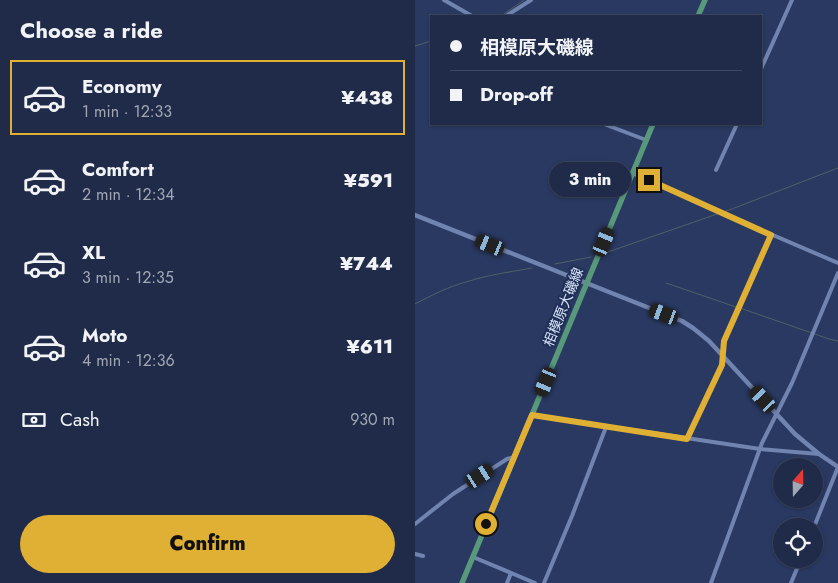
<!DOCTYPE html>
<meta charset="utf-8">
<style>
body{margin:0;font-family:Jost,"Noto Sans JP",sans-serif;background:#2d3753;color:#f1f3f6;height:100vh;display:flex;flex-direction:column;font-size:19px;white-space:nowrap}
*{box-sizing:border-box;margin:0}
p{font-size:16px;color:#a2a7b4}
.icon{flex:none;width:28px;height:28px;fill:none;stroke:currentColor;stroke-width:2;stroke-linecap:round;stroke-linejoin:round}
.map{position:relative;flex:1;overflow:hidden}
.drawer{display:flex;flex-direction:column;background:#202b49;width:415px}
.drawer>*{flex:none}
.hud{position:absolute;left:15px;top:15px;width:332px;height:110px;border-radius:0px;box-shadow:0 1px 4px #0004,0 0 0 1px #3d4761;display:grid;align-content:center;height:110px;padding:0 20px;background:#202b49}
.needle{width:32px;rotate:20deg}
.tools{position:absolute;left:358px;top:458px;display:grid;gap:10px}
.tools a{display:grid;place-items:center;width:50px;height:50px;border-radius:50%;background:#202b49;box-shadow:0 1px 4px #0004,0 0 0 1px #3d4761;font-size:25px}
.end{position:absolute;width:22px;height:22px;margin:-11px;border:6px solid #dfb034;background:#111;box-shadow:0 0 0 2px #111}
.from{border-radius:50%}
.bubble{position:absolute;height:35px;border-radius:18px;background:#202b49;box-shadow:0 1px 4px #0004,0 0 0 1px #3d4761;font-size:16px;font-weight:800;line-height:35px;text-align:center}
.car{position:absolute;width:15px;height:30px;margin:-15px -8px;border-radius:6px;box-shadow:0 0 4px 1px #0007;background:linear-gradient(#222 24%,#8ab4d8 0 40%,#222 0 76%,#8ab4d8 0 86%,#222 0)}
.hud b{display:flex;align-items:center;gap:18px;height:48px;font-size:19px}
.hud b+b{border-top:1px solid #3d4761}
.hud i{width:12px;height:12px;background:#f1f3f6}
ul{padding:0;list-style:none}
li{display:flex;align-items:center;gap:15px;height:75px;margin:0 10px 8px;padding:0 10px;border:2px solid transparent;border-radius:0px}
li div{flex:1}
li b{display:block;font-size:19px}
li em{font-style:normal;font-weight:800}
li.current{border-color:#dfb034}
li>.icon{width:45px;height:45px;stroke-width:1.5}
h2{padding:0 20px;font-size:22px;line-height:60px}
.pay{display:flex;align-items:center;gap:12px;height:55px;padding:0 20px;font-size:19px}
.pay p{margin-inline-start:auto}
.button{display:flex;gap:10px;margin-top:auto;padding:10px 20px}
.button a{flex:1;height:58px;border-radius:30px;background:#dfb034;color:#111;font-size:20px;font-weight:800;line-height:58px;text-align:center}
main{display:flex;flex:1;min-height:0}
.map>svg:first-child{display:block}
.lines{fill:none;stroke-linecap:round;stroke-linejoin:round}
.stream{stroke:#506069;stroke-width:1}
.minor{stroke:#7184b0;stroke-width:4}
.tertiary{stroke:#7184b0;stroke-width:4.5}
.primary{stroke:#57997a;stroke-width:5.5}
.route{stroke:#dfb034;stroke-width:6}
.labels{text-anchor:middle;stroke-width:4;stroke-linejoin:round;paint-order:stroke}
.street-label{font-size:14px;fill:#d9e4fc;stroke:#202f55}
</style>
<main>
<section class="drawer">
<h2>Choose a ride</h2>
<ul>
<li class="current"><svg class="icon" aria-label="car" viewBox="0 0 24 24"><path d="M5 17H2v-5l4-1 3-4h7l3 4 3 1v5h-3M9 17h6M6 11h13"/><circle cx="7" cy="17" r="2"/><circle cx="17" cy="17" r="2"/></svg><div><b>Economy</b><p>1 min · 12:33</p></div><em>¥438</em></li>
<li><svg class="icon" aria-label="car" viewBox="0 0 24 24"><path d="M5 17H2v-5l4-1 3-4h7l3 4 3 1v5h-3M9 17h6M6 11h13"/><circle cx="7" cy="17" r="2"/><circle cx="17" cy="17" r="2"/></svg><div><b>Comfort</b><p>2 min · 12:34</p></div><em>¥591</em></li>
<li><svg class="icon" aria-label="car" viewBox="0 0 24 24"><path d="M5 17H2v-5l4-1 3-4h7l3 4 3 1v5h-3M9 17h6M6 11h13"/><circle cx="7" cy="17" r="2"/><circle cx="17" cy="17" r="2"/></svg><div><b>XL</b><p>3 min · 12:35</p></div><em>¥744</em></li>
<li><svg class="icon" aria-label="car" viewBox="0 0 24 24"><path d="M5 17H2v-5l4-1 3-4h7l3 4 3 1v5h-3M9 17h6M6 11h13"/><circle cx="7" cy="17" r="2"/><circle cx="17" cy="17" r="2"/></svg><div><b>Moto</b><p>4 min · 12:36</p></div><em>¥611</em></li>
</ul>
<div class="pay"><svg class="icon" aria-label="cash" viewBox="0 0 24 24"><path d="M3 7h18v10H3z"/><circle cx="12" cy="12" r="2"/></svg>Cash<p>930 m</p></div>
<div class="button"><a>Confirm</a></div>
</section>
<div class="map">
<svg width="423" height="583" viewBox="0 0 423 583">
<rect width="100%" height="100%" fill="#2a3961"/>
<g class="lines">
<!-- stream -->
<g class="stream">
<path d="M86,16L109,0"/>
<path d="M0,46L16,41"/>
<path d="M309,212L423,168"/>
<path d="M190,253L305,213"/>
<path d="M140,264L176,257"/>
<path d="M251,283L321,307"/>
<path d="M0,304C17,295 33,287 51,282C72,275 95,272 117,268"/>
<path d="M325,308L414,339L423,341"/>
</g>
<!-- minor -->
<g class="minor">
<path d="M29,0L57,16"/>
<path d="M91,16L116,0"/>
<path d="M346,69L377,0"/>
<path d="M189,124L231,140"/>
<path d="M301,170L322,124"/>
<path d="M217,173L309,214L423,263"/>
<path d="M117,415L345,449L404,454"/>
<path d="M272,439L307,365L309,341L356,235"/>
<path d="M0,524L38,494L92,459L99,457"/>
<path d="M399,527L423,467"/>
<path d="M0,554L8,556"/>
<path d="M58,557L120,583"/>
<path d="M92,583L96,573"/>
<path d="M129,583L157,516L191,427"/>
<path d="M296,583L347,443L377,383L423,273"/>
<path d="M376,583L386,559"/>
</g>
<!-- tertiary -->
<path class="tertiary" d="M0,215L267,321L278,328L294,341L380,434L404,454L423,467"/>
<!-- primary -->
<g class="primary">
<path d="M283,16L290,0"/>
<path d="M47,583L238,124"/>
</g>
</g>
<g class="lines">
<!-- route -->
<path class="route" d="M71,524L117,415L272,439L307,365L309,341L356,235L234,180"/>
</g>
<g class="labels">
<!-- street labels -->
<g class="street-label">
<text transform="translate(148 307) rotate(-68)" y="5">相模原大磯線</text>
</g>
</g>
</svg>
<div class="tools">
<a><svg class="needle" viewBox="-14 -14 28 28"><path d="M0-13l5 13h-10z" fill="#e53935"/><path d="M0 13l5-13h-10z" fill="#a2a7b4"/></svg></a>
<a><svg class="icon" aria-label="locate" viewBox="0 0 24 24"><circle cx="12" cy="12" r="6"/><path d="M12 2v4M12 18v4M2 12h4M18 12h4"/></svg></a>
</div>
<i class="end from" style="left:71px;top:524px"></i>
<i class="end" style="left:234px;top:180px"></i>
<div class="bubble" style="left:134px;top:162px;width:82px">3 min</div>
<i class="car" style="left:189px;top:242px;rotate:23deg"></i>
<i class="car" style="left:75px;top:245px;rotate:292deg"></i>
<i class="car" style="left:249px;top:314px;rotate:291deg"></i>
<i class="car" style="left:131px;top:382px;rotate:203deg"></i>
<i class="car" style="left:348px;top:399px;rotate:317deg"></i>
<i class="car" style="left:65px;top:476px;rotate:57deg"></i>
<div class="hud">
<b><i class="from"></i>相模原大磯線</b>
<b><i></i>Drop-off</b>
</div>
</div>
</main>
